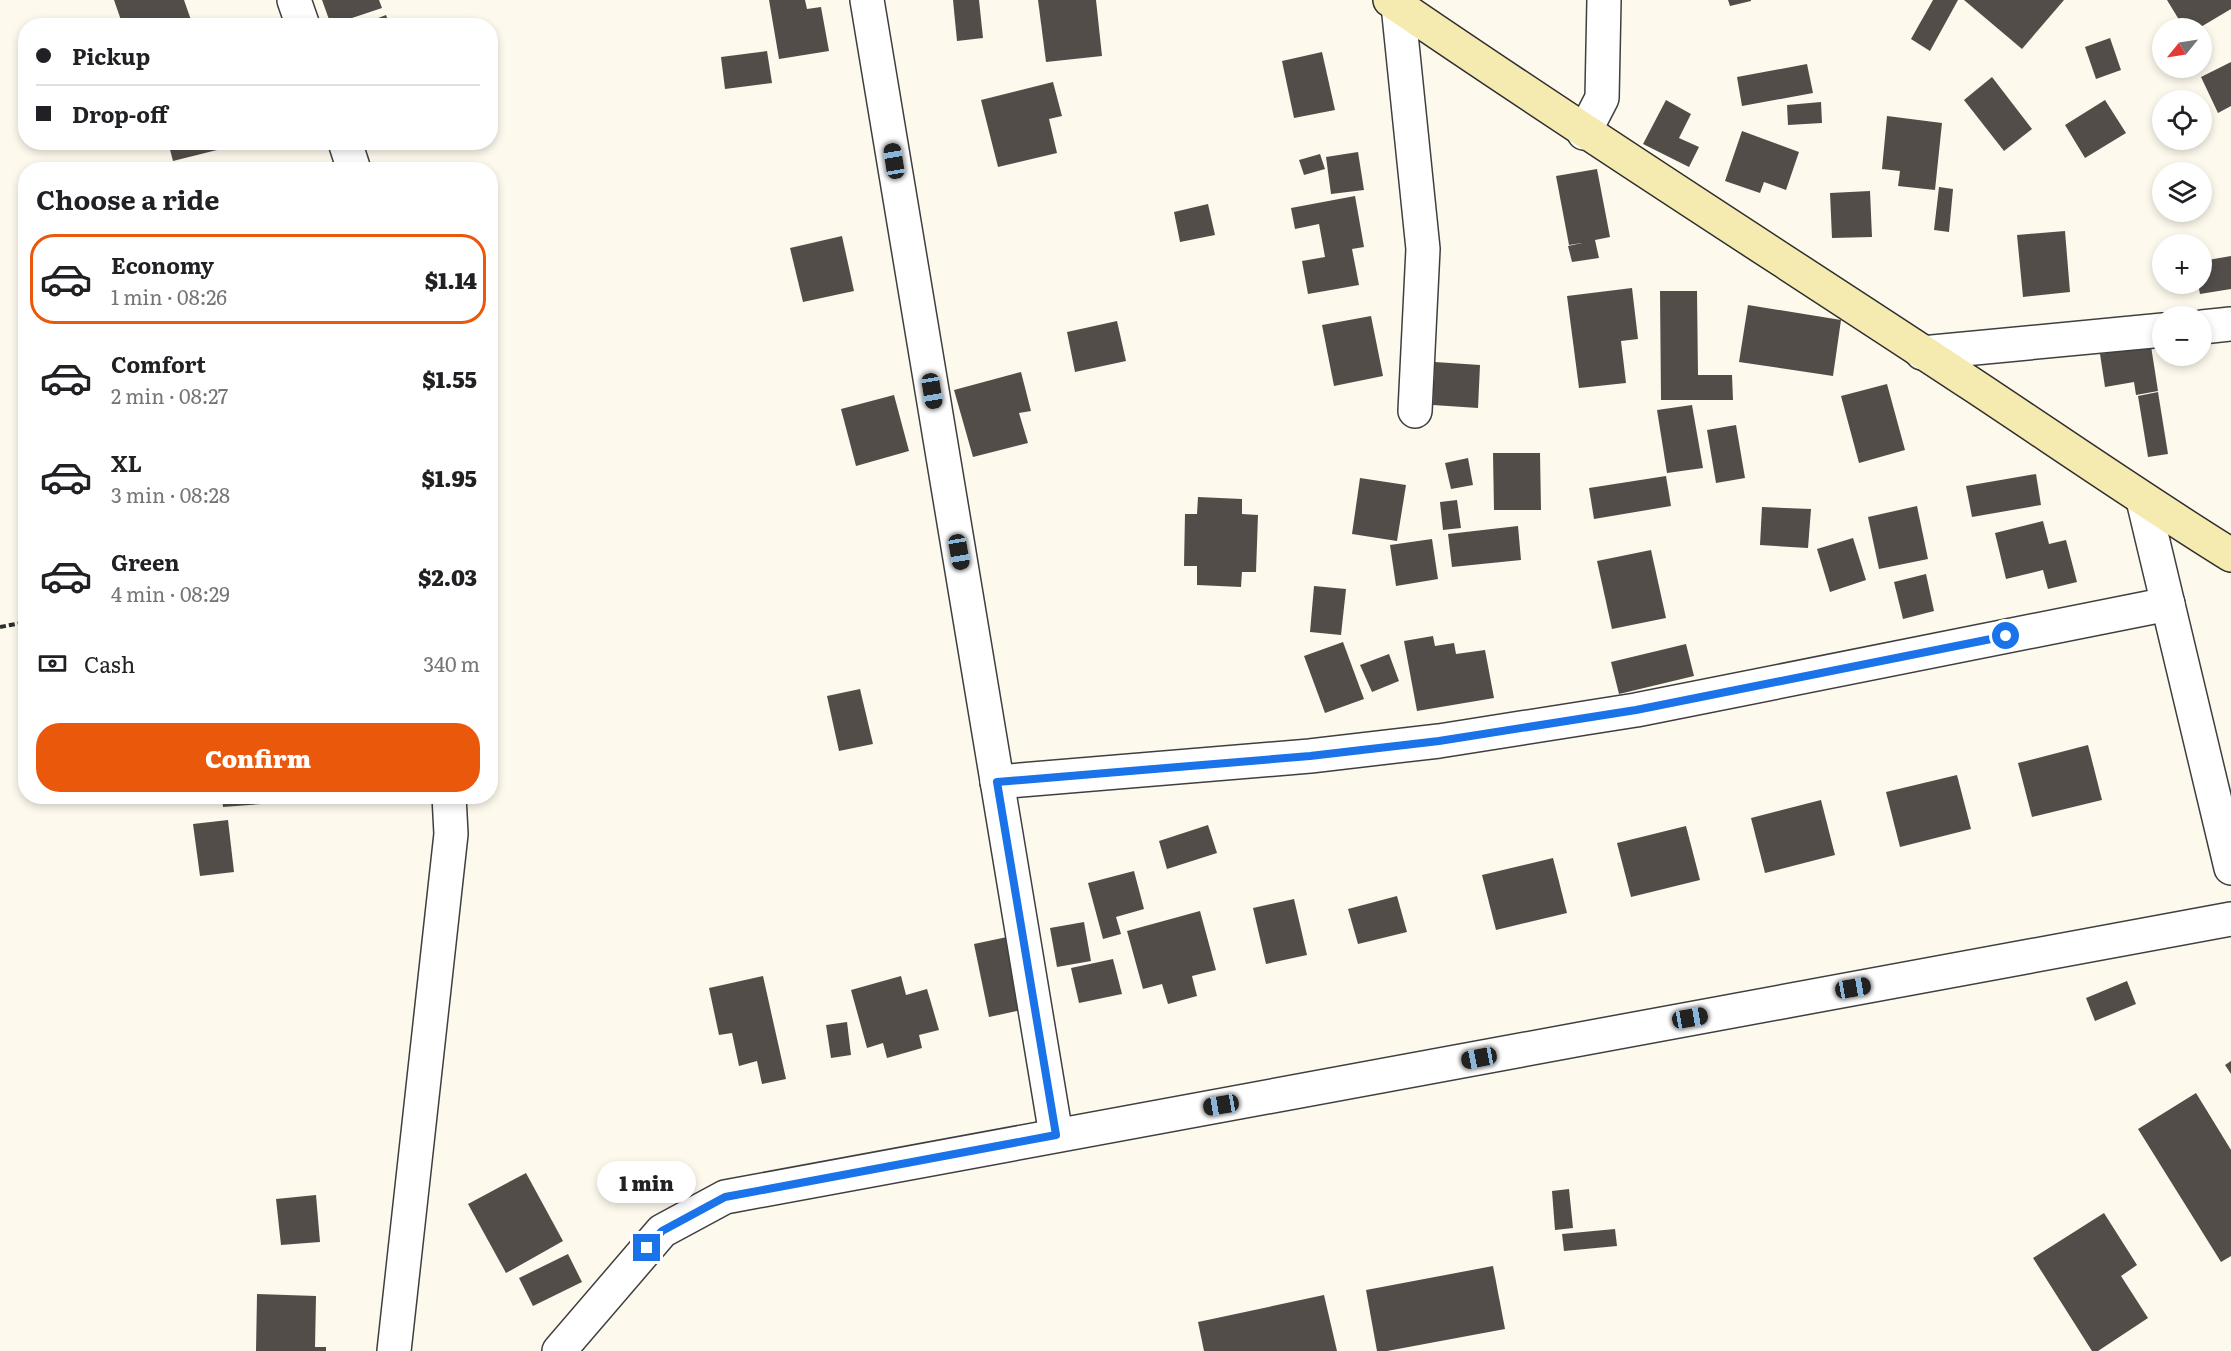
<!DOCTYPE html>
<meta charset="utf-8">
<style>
body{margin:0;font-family:Literata,serif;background:#f2f2f2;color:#202124;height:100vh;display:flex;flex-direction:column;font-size:22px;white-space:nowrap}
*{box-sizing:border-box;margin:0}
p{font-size:20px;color:#757577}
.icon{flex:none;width:33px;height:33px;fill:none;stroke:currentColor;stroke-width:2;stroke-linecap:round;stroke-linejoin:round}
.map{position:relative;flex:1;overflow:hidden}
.drawer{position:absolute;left:18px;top:162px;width:480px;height:642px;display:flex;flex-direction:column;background:#fff;border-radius:24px;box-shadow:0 3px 9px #0003}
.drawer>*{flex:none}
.top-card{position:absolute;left:18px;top:18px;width:480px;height:132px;border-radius:24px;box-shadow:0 3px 9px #0003;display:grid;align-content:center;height:132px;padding:0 18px;background:#fff}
.needle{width:39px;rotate:240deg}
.controls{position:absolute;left:2152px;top:18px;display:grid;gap:12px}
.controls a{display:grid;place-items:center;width:60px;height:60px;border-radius:50%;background:#fff;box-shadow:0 3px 9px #0003;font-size:30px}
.end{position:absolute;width:27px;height:27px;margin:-14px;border:8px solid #1a73e8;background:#fff;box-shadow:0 0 0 3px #fff}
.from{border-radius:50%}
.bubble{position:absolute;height:42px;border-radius:21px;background:#fff;box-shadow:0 3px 9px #0003;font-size:20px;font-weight:800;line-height:42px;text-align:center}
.car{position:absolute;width:18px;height:36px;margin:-18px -9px;border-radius:8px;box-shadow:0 0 4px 2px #0007;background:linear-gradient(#222 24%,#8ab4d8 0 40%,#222 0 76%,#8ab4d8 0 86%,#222 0)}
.top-card b{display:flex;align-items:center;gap:21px;height:57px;font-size:22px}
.top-card b+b{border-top:2px solid #e0e0e0}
.top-card i{width:15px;height:15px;background:#202124}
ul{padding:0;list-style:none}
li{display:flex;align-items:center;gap:18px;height:90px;margin:0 12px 9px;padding:0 6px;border:3px solid transparent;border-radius:24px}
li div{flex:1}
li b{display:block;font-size:22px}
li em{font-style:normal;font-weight:800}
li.on{border-color:#ea580c}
li>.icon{width:54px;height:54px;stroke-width:1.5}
h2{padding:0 18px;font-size:27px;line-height:72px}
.pay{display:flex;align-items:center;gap:15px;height:66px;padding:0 18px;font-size:22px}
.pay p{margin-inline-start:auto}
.primary-button{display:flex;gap:12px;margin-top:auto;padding:12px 18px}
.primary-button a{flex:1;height:69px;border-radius:24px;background:#ea580c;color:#fff;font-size:24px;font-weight:800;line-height:69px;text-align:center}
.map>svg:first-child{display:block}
.building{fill:#534d4a}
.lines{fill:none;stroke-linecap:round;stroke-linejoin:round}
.street-casing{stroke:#3f3f3f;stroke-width:36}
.secondary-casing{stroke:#2e2e2e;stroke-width:36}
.path{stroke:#2e2e2e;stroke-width:4;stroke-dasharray:6 3;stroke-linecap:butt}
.street{stroke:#fff;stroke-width:33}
.secondary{stroke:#f5eab0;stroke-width:33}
.route{stroke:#1a73e8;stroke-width:8}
</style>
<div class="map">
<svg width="2231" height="1351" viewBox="0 0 2231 1351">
<rect width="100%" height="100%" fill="#fdf9ed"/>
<!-- building -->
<g class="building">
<path d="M114,0H184L191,20L172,26H123Z"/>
<path d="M322,0H379L382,8L331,25Z"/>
<path d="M769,0H805L807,9L821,7L829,51L779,59Z"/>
<path d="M953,0H979L983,38L957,41Z"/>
<path d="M1038,0H1096L1102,56L1046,62Z"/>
<path d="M1728,0H1751V1L1730,6Z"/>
<path d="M1933,0H1958L1930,51L1911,39Z"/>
<path d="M1964,0H2064L2022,49Z"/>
<path d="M2167,0H2231V9L2199,28H2184Z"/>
<path d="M386,15L390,26H360V25Z"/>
<path d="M2110,38L2121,70L2096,79L2085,47Z"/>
<path d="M767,51L772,83L725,89L721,57Z"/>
<path d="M1322,52L1335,110L1294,118L1282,61Z"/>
<path d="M2231,62V106L2218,113L2201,77Z"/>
<path d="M1807,64L1813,93L1742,106L1737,77Z"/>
<path d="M1992,77L2032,129L2004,151L1964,100Z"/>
<path d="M1053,82L1062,116L1049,119L1057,153L998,167L981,100Z"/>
<path d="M1666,100L1691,114L1679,138L1699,147L1689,167L1643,144Z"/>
<path d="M2105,100L2126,133L2085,158L2065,125Z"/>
<path d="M1821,102L1822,123L1788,125L1787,105Z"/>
<path d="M1887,116L1942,123L1935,190L1898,186L1900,171L1882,169Z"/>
<path d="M1742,131L1799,152L1786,190L1764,182L1760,193L1725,181Z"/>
<path d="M168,142H232L233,146L173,161Z"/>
<path d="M1358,152L1364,190L1331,194L1326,157Z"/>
<path d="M1320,154L1325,169L1304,175L1299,160Z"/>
<path d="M1597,169L1610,237L1595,240L1599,258L1572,262L1568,246L1582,243L1569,245L1556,176Z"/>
<path d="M1939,187L1953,189L1949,232L1934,230Z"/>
<path d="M1870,191L1872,237L1832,238L1830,193Z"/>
<path d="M1355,196L1364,247L1352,249L1359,285L1308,294L1302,261L1325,257L1319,224L1295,229L1291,208Z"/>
<path d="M1208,204L1215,235L1180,242L1174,212Z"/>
<path d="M2065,231L2070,292L2023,297L2017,235Z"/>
<path d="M842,236L854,291L803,302L790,248Z"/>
<path d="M2231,256V289L2200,294L2198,284H2202V261Z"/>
<path d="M1632,288L1638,339L1621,341L1626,383L1579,388L1567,296Z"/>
<path d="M1660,291H1697L1698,375H1732L1733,400H1661Z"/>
<path d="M1748,305L1841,320L1833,376L1739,362Z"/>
<path d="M1371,316L1383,376L1334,386L1322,325Z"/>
<path d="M1117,321L1126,361L1075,372L1067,332Z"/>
<path d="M2151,346L2158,391L2136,395L2134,382L2105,387L2100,354Z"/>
<path d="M1435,362L1480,365L1478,408L1433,405Z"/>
<path d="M1021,372L1031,411L1019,413L1028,443L973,457L954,390Z"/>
<path d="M1887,384L1905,450L1859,463L1841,396Z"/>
<path d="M2158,392L2168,454L2148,457L2138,396Z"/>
<path d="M894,395L909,451L856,466L841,409Z"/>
<path d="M1692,405L1703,468L1667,473L1657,410Z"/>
<path d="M1736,425L1745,478L1716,483L1707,430Z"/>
<path d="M1493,453H1540L1541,510H1494Z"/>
<path d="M1468,458L1473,485L1451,489L1445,463Z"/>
<path d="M2036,474L2041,505L1972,517L1966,486Z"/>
<path d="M1666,476L1671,506L1594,519L1589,488Z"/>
<path d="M1360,478L1406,485L1397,541L1352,534Z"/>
<path d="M1198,497L1242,499V514L1258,515L1256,572H1242L1241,587L1197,585V566H1184L1185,514H1197Z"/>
<path d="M1457,500L1461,528L1443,530L1440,502Z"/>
<path d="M1917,506L1928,559L1879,569L1868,517Z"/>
<path d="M1762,507L1811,509L1808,548L1760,545Z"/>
<path d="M2043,521L2049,544L2066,540L2077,582L2048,589L2043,570L2006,579L1995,533Z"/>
<path d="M1518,526L1521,560L1452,567L1448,534Z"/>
<path d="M1853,538L1866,580L1830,592L1817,549Z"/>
<path d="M1432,539L1438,579L1396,586L1390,545Z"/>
<path d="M1651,550L1666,618L1612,629L1597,561Z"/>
<path d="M1926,574L1934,611L1903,619L1894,582Z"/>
<path d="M1314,586L1346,589L1341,635L1310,632Z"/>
<path d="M1433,636L1435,646L1454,643L1456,654L1485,650L1494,698L1417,711L1404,641Z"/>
<path d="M1343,642L1364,699L1325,713L1304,656Z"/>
<path d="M1686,644L1694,676L1619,694L1611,662Z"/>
<path d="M1389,654L1399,681L1372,692L1360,665Z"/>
<path d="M860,689L873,744L839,751L827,696Z"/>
<path d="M2088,745L2102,800L2032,817L2018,763Z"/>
<path d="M1957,775L1971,829L1900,847L1886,792Z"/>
<path d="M187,796H213L214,801L187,802Z"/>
<path d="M222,796H275V803L223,807Z"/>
<path d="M1821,800L1835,855L1765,873L1751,818Z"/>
<path d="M228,820L234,872L200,876L193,824Z"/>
<path d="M1208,825L1217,853L1167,869L1159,841Z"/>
<path d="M1686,826L1700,880L1631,897L1617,843Z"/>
<path d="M1553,858L1567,913L1496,930L1482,875Z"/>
<path d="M1134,871L1144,909L1116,917L1121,934L1103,939L1088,883Z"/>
<path d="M1397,896L1407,932L1358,944L1348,909Z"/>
<path d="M1294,899L1307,955L1266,964L1253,908Z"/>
<path d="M1200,911L1216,970L1192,976L1197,996L1168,1004L1162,984L1143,989L1127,931Z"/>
<path d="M1084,922L1091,961L1057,967L1050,928Z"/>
<path d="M1007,937L1022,1010L989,1017L974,944Z"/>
<path d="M1113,959L1122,994L1079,1003L1071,968Z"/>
<path d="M763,976L786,1079L762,1084L757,1061L739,1066L732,1033L719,1035L709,988Z"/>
<path d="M901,976L906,995L927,989L939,1030L919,1035L922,1048L887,1058L883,1043L867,1048L851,990Z"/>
<path d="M2127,981L2136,1004L2095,1021L2086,998Z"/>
<path d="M847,1022L851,1055L831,1058L826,1025Z"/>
<path d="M2231,1061V1074L2225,1065Z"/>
<path d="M2196,1093L2231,1150V1256L2221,1262L2138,1129Z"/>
<path d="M526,1173L563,1241L506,1273L468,1204Z"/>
<path d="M1569,1189L1573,1228L1555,1230L1552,1191Z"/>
<path d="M316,1195L320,1242L281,1245L276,1199Z"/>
<path d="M2104,1213L2137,1265L2121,1276L2148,1318L2098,1351H2092L2033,1258Z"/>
<path d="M1615,1229L1617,1246L1564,1251L1562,1234Z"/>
<path d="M568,1254L582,1282L533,1306L519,1278Z"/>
<path d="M1493,1266L1505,1329L1387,1351H1377L1366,1290Z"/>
<path d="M257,1294L316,1296L315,1347H326V1351H256Z"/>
<path d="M1324,1295L1337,1351H1204L1198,1322Z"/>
</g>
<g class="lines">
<defs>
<g id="street">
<path d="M294,0L303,26"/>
<path d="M867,0L1056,1135"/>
<path d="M1398,5L1423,249L1415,411"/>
<path d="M1584,133L1602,98L1604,0"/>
<path d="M345,142L354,170"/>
<path d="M2202,327L2231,324"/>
<path d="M1922,353L2163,330"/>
<path d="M2143,500L2231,868"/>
<path d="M997,782L1310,756L1439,741L1636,710L2168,604"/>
<path d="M394,1351L451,834L449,796"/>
<path d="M559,1351L662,1231L725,1197L2231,919"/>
</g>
<path id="secondary" d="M1390,0C1582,132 1779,257 1973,385C2059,442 2144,501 2231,555"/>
</defs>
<!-- street casing -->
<use href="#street" class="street-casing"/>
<!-- secondary casing -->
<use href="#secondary" class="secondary-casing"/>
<!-- path -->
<path class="path" d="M0,627L26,622"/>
<!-- street -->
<use href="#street" class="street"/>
<!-- secondary -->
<use href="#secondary" class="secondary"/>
</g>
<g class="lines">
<!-- route -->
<path class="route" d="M647,1248L662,1231L725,1197L1056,1135L997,782L1310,756L1439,741L1636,710L2006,636"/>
</g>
</svg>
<div class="controls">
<a><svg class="needle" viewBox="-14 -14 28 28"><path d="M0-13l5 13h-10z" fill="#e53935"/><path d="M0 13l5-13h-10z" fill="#757577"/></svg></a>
<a><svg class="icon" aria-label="locate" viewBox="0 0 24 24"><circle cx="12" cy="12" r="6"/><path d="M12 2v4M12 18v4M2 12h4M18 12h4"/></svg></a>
<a><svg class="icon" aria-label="layers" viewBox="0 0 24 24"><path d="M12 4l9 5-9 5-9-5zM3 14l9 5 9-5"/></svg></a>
<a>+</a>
<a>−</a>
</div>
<i class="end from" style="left:2006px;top:636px"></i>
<i class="end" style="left:647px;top:1248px"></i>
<div class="bubble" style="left:597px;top:1161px;width:99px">1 min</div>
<i class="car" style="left:894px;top:161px;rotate:351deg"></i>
<i class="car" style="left:932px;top:391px;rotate:171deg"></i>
<i class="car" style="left:959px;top:552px;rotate:170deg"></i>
<i class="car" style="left:1853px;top:988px;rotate:80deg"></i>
<i class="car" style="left:1690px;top:1018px;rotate:80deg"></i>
<i class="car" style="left:1479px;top:1058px;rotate:259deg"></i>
<i class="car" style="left:1221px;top:1105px;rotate:260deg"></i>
<div class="top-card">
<b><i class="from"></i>Pickup</b>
<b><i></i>Drop-off</b>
</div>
<section class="drawer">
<h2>Choose a ride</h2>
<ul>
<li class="on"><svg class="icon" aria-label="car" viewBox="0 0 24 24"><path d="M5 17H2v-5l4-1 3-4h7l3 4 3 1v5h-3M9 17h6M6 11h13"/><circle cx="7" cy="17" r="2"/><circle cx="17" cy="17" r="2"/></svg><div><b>Economy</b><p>1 min · 08:26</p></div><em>$1.14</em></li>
<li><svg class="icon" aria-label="car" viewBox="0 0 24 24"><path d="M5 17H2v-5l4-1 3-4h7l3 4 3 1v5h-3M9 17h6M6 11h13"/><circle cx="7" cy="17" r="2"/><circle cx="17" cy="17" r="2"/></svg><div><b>Comfort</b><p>2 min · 08:27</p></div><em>$1.55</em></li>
<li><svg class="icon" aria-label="car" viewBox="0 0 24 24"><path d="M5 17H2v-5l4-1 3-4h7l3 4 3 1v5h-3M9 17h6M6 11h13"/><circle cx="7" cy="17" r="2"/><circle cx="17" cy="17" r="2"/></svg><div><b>XL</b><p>3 min · 08:28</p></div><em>$1.95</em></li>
<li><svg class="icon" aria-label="car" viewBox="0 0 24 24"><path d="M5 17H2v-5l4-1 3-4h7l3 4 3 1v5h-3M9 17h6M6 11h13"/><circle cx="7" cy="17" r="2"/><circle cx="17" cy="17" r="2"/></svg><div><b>Green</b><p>4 min · 08:29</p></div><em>$2.03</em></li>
</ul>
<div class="pay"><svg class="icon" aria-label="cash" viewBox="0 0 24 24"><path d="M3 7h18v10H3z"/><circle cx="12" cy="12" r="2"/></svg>Cash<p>340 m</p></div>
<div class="primary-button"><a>Confirm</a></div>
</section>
</div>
